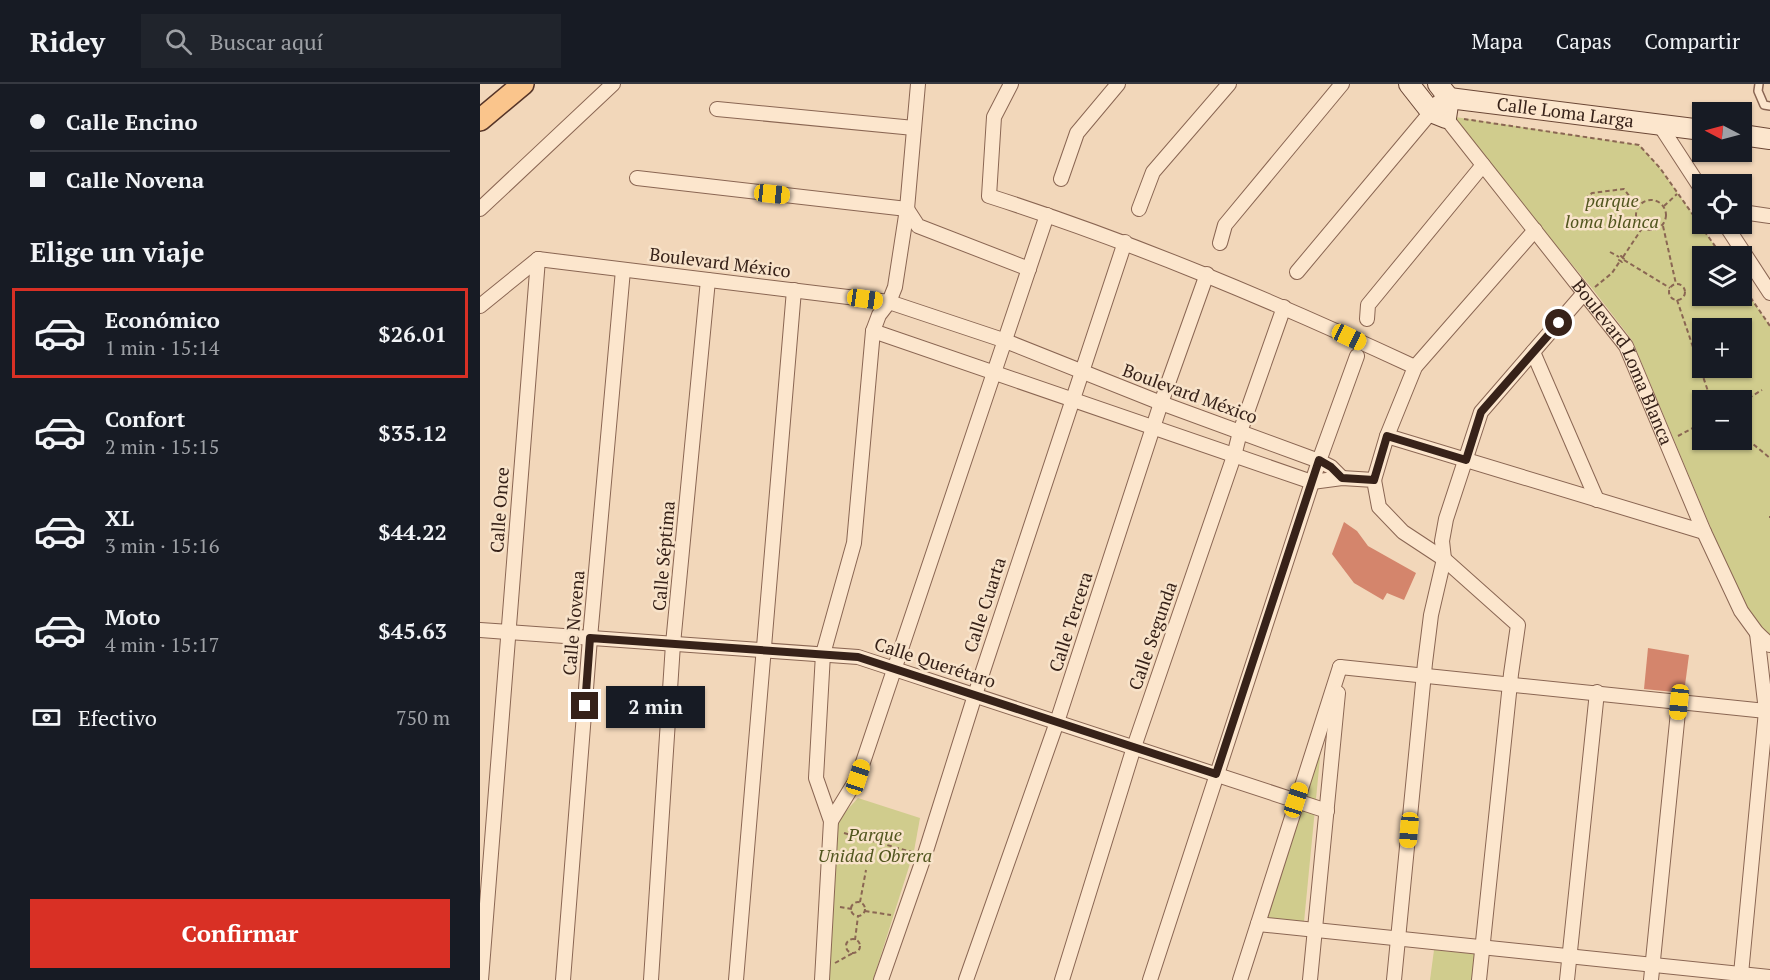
<!DOCTYPE html>
<html lang="es">
<meta charset="utf-8">
<style>
body{margin:0;font-family:"PT Serif",serif;background:#20242c;color:#f1f3f6;height:100vh;display:flex;flex-direction:column;font-size:22px;white-space:nowrap}
*{box-sizing:border-box;margin:0}
p{font-size:20px;color:#9ea1a6}
.icon{flex:none;width:33px;height:33px;fill:none;stroke:currentColor;stroke-width:2;stroke-linecap:round;stroke-linejoin:round}
.map{position:relative;flex:1;overflow:hidden}
.details{display:flex;flex-direction:column;background:#171b24;width:480px}
.details>*{flex:none}
.guide{display:grid;align-content:center;height:132px;padding:0 30px;background:#171b24}
.needle{width:39px;rotate:276deg}
.controls{position:absolute;left:1212px;top:18px;display:grid;gap:12px}
.controls a{display:grid;place-items:center;width:60px;height:60px;border-radius:0px;background:#171b24;box-shadow:0 2px 4px #0004;font-size:30px}
.end{position:absolute;width:27px;height:27px;margin:-14px;border:8px solid #372219;background:#fff;box-shadow:0 0 0 3px #fff}
.from{border-radius:50%}
.bubble{position:absolute;height:42px;border-radius:0px;background:#171b24;box-shadow:0 2px 4px #0004;font-size:20px;font-weight:700;line-height:42px;text-align:center}
.car{position:absolute;width:18px;height:36px;margin:-18px -9px;border-radius:8px;box-shadow:0 0 4px 2px #0007;background:linear-gradient(#f5c518 24%,#345 0 40%,#f5c518 0 76%,#345 0 86%,#f5c518 0)}
.guide b{display:flex;align-items:center;gap:21px;height:57px;font-size:22px}
.guide b+b{border-top:2px solid #363941}
.guide i{width:15px;height:15px;background:#f1f3f6}
ul{padding:0;list-style:none}
li{display:flex;align-items:center;gap:18px;height:90px;margin:0 12px 9px;padding:0 18px;border:3px solid transparent;border-radius:0px}
li div{flex:1}
li b{display:block;font-size:22px}
li em{font-style:normal;font-weight:700}
li.selected{border-color:#d93025}
li>.icon{width:54px;height:54px;stroke-width:1.5}
h2{padding:0 30px;font-size:27px;line-height:72px}
.pay{display:flex;align-items:center;gap:15px;height:66px;padding:0 30px;font-size:22px}
.pay p{margin-inline-start:auto}
.cta{display:flex;gap:12px;margin-top:auto;padding:12px 30px}
.cta a{flex:1;height:69px;border-radius:0px;background:#d93025;color:#fff;font-size:24px;font-weight:700;line-height:69px;text-align:center}
header{display:flex;align-items:center;gap:36px;box-sizing:border-box;height:84px;padding:0 30px;background:#171b24;border-bottom:2px solid #363941}
header strong{font-size:28px}
nav{display:flex;gap:33px;margin-inline-start:auto;font-size:21px}
.search{width:420px;height:54px;background:#20242c;display:flex;align-items:center;gap:15px;box-sizing:border-box;padding:0 21px;border-radius:0px;color:#9ea1a6;font-size:22px}
main{display:flex;flex:1;min-height:0}
.map>svg:first-child{display:block}
.green{fill:#d0cc8d;fill-rule:evenodd}
.building{fill:#d4856c}
.lines{fill:none;stroke-linecap:round;stroke-linejoin:round}
.lane-casing{stroke:#8a6653;stroke-width:10}
.street-casing{stroke:#8a6653;stroke-width:16}
.secondary-casing{stroke:#6b4736;stroke-width:22}
.primary-casing{stroke:#563528;stroke-width:24}
.path{stroke:#8a6653;stroke-width:2;stroke-dasharray:4.5 3;stroke-linecap:butt}
.lane{stroke:#fce6cd;stroke-width:7}
.street{stroke:#fce6cd;stroke-width:14}
.secondary{stroke:#fce6cd;stroke-width:20}
.primary{stroke:#fac58c;stroke-width:21}
.route{stroke:#372219;stroke-width:8}
.labels{text-anchor:middle;stroke-width:5;stroke-linejoin:round;paint-order:stroke}
.street-label{font-size:18px;fill:#372219;stroke:#f8e3ca}
.park-label{font-size:18px;font-style:italic;fill:#51551e;stroke:#f8e3ca}
</style>
<header>
<strong>Ridey</strong>
<div class="search"><svg class="icon" aria-label="search" viewBox="0 0 24 24"><circle cx="10" cy="10" r="6"/><path d="M15 15l6 6"/></svg>Buscar aquí</div>
<nav><a>Mapa</a><a>Capas</a><a>Compartir</a></nav>
</header>
<main>
<section class="details">
<div class="guide">
<b><i class="from"></i>Calle Encino</b>
<b><i></i>Calle Novena</b>
</div>
<h2>Elige un viaje</h2>
<ul>
<li class="selected"><svg class="icon" aria-label="car" viewBox="0 0 24 24"><path d="M5 17H2v-5l4-1 3-4h7l3 4 3 1v5h-3M9 17h6M6 11h13"/><circle cx="7" cy="17" r="2"/><circle cx="17" cy="17" r="2"/></svg><div><b>Económico</b><p>1 min · 15:14</p></div><em>$26.01</em></li>
<li><svg class="icon" aria-label="car" viewBox="0 0 24 24"><path d="M5 17H2v-5l4-1 3-4h7l3 4 3 1v5h-3M9 17h6M6 11h13"/><circle cx="7" cy="17" r="2"/><circle cx="17" cy="17" r="2"/></svg><div><b>Confort</b><p>2 min · 15:15</p></div><em>$35.12</em></li>
<li><svg class="icon" aria-label="car" viewBox="0 0 24 24"><path d="M5 17H2v-5l4-1 3-4h7l3 4 3 1v5h-3M9 17h6M6 11h13"/><circle cx="7" cy="17" r="2"/><circle cx="17" cy="17" r="2"/></svg><div><b>XL</b><p>3 min · 15:16</p></div><em>$44.22</em></li>
<li><svg class="icon" aria-label="car" viewBox="0 0 24 24"><path d="M5 17H2v-5l4-1 3-4h7l3 4 3 1v5h-3M9 17h6M6 11h13"/><circle cx="7" cy="17" r="2"/><circle cx="17" cy="17" r="2"/></svg><div><b>Moto</b><p>4 min · 15:17</p></div><em>$45.63</em></li>
</ul>
<div class="pay"><svg class="icon" aria-label="cash" viewBox="0 0 24 24"><path d="M3 7h18v10H3z"/><circle cx="12" cy="12" r="2"/></svg>Efectivo<p>750 m</p></div>
<div class="cta"><a>Confirmar</a></div>
</section>
<div class="map">
<svg width="1290" height="896" viewBox="0 0 1290 896">
<rect width="100%" height="100%" fill="#f2d7ba"/>
<!-- green -->
<g class="green">
<path d="M975,33L1159,61L1180,84L1242,172H1222V212H1262V201L1290,242V552L1282,546L1261,516L1152,256L1111,203L975,41ZM1222,244H1262V284H1222ZM1222,316H1262V356H1222Z"/>
<path d="M843,643L824,838L785,833Z"/>
<path d="M378,714L440,734L434,767L393,896H346L357,737Z"/>
<path d="M954,866L995,870L992,896H950Z"/>
</g>
<!-- building -->
<g class="building">
<path d="M864,438L877,447L888,462L936,489L924,516L907,509L903,516L874,499L852,470Z"/>
<path d="M1168,564L1209,571L1204,609L1164,605Z"/>
</g>
<g class="lines">
<defs>
<path id="lane" d="M1279,0L1278,7L1284,21L1290,22"/>
<g id="street">
<path d="M531,0L514,33L509,112C656,159 795,218 935,283"/>
<path d="M237,25L434,44"/>
<path id="s1" d="M966,34L1146,262L1224,448L1261,527L1277,549L1290,561"/>
<path d="M1179,40L1222,106"/>
<path d="M157,94L427,125L438,142L549,185"/>
<path d="M581,95L597,49L638,0"/>
<path d="M0,125L133,0"/>
<path d="M659,125L673,88L749,0"/>
<path d="M1262,128L1290,132"/>
<path d="M1245,140L1290,209"/>
<path d="M740,159L745,141L862,0"/>
<path d="M58,175L409,218L523,256L681,319L839,377L851,383L862,394"/>
<path d="M817,188L951,28"/>
<path d="M0,222L58,175"/>
<path d="M887,235L888,221L1003,81"/>
<path d="M393,247L832,398L862,394L894,396L899,423L923,448L964,475L1038,541L1031,590L999,896"/>
<path d="M1053,268L1117,416"/>
<path d="M907,352L1224,448"/>
<path d="M894,396L907,352L935,283L1055,146"/>
<path d="M0,546L378,573L847,727"/>
<path d="M860,583L1286,627"/>
<path d="M351,737L378,693L567,131"/>
<path d="M778,840L1290,893"/>
<path d="M1,896L58,175"/>
<path d="M83,896L110,554L143,186"/>
<path d="M171,896L193,560L228,196"/>
<path d="M256,896L314,206"/>
<path d="M342,896L351,737L336,694L343,570L374,459L393,247L399,231L409,218L415,203L427,125L438,0"/>
<path d="M401,896L445,770L495,611L645,158"/>
<path d="M486,896L577,638L681,319L727,190"/>
<path d="M582,896L654,663L754,372L760,348L804,223"/>
<path d="M670,896L839,377L877,272"/>
<path d="M760,896L860,583"/>
<path d="M830,896L858,609"/>
<path d="M914,896L945,579L951,531L964,475L962,457L966,435L1001,328L1104,209"/>
<path d="M1087,896L1117,608"/>
<path d="M1171,896L1199,618"/>
<path d="M1266,896L1261,890L1286,627L1277,549"/>
</g>
<g id="secondary">
<path d="M929,0L951,28L966,34L969,14L958,0"/>
<path id="s2" d="M951,28L969,14L1222,46"/>
<path d="M1262,51L1290,55"/>
</g>
<path id="primary" d="M0,36L43,0"/>
</defs>
<!-- lane casing -->
<use href="#lane" class="lane-casing"/>
<!-- street casing -->
<use href="#street" class="street-casing"/>
<!-- secondary casing -->
<use href="#secondary" class="secondary-casing"/>
<!-- primary casing -->
<use href="#primary" class="primary-casing"/>
<!-- path -->
<g class="path">
<path d="M984,35L1159,61L1180,84L1242,172"/>
<path d="M1105,115L1112,109L1144,105L1158,124"/>
<circle cx="1171" cy="131" r="15"/>
<path d="M1184,122L1197,110"/>
<path d="M1183,142L1196,200"/>
<path d="M1130,168L1139,173"/>
<path d="M1141,172L1144,175L1142,178L1139,176Z"/>
<path d="M1143,173L1163,143"/>
<path d="M1144,176L1190,204"/>
<circle cx="1197" cy="208" r="8"/>
<path d="M1262,201L1290,242"/>
<path d="M1115,203L1132,189L1140,177"/>
<path d="M1197,216L1231,316"/>
<path d="M1262,318L1282,306"/>
<path d="M1262,351L1290,374"/>
<path d="M1198,352L1222,339"/>
<path d="M1289,433H1290"/>
<path d="M364,749L432,768"/>
<path d="M380,818L386,786"/>
<circle cx="378" cy="825" r="7"/>
<path d="M360,823L372,825"/>
<path d="M385,827L411,831"/>
<circle cx="373" cy="862" r="7"/>
<path d="M375,856L378,832"/>
<path d="M355,879L373,869"/>
</g>
<!-- lane -->
<use href="#lane" class="lane"/>
<!-- street -->
<use href="#street" class="street"/>
<!-- secondary -->
<use href="#secondary" class="secondary"/>
<!-- primary -->
<use href="#primary" class="primary"/>
</g>
<g class="lines">
<!-- route -->
<path class="route" d="M105,622L110,554L378,573L736,690L839,376L851,383L862,394L894,396L907,352L986,376L1001,328L1079,239"/>
</g>
<g class="labels">
<!-- street labels -->
<g class="street-label">
<text dy="6" stroke="none"><textPath href="#s2" startOffset="140">Calle Loma Larga</textPath></text>
<text transform="translate(240 179) rotate(7)" y="6">Boulevard México</text>
<text dy="6" stroke="none"><textPath href="#s1" startOffset="303">Boulevard Loma Blanca</textPath></text>
<text transform="translate(710 310) rotate(20)" y="6">Boulevard México</text>
<text transform="translate(20 426) rotate(-86)" y="6">Calle Once</text>
<text transform="translate(184 472) rotate(-85)" y="6">Calle Séptima</text>
<text transform="translate(505 521) rotate(-72)" y="6">Calle Cuarta</text>
<text transform="translate(591 538) rotate(-72)" y="6">Calle Tercera</text>
<text transform="translate(94 539) rotate(-85)" y="6">Calle Novena</text>
<text transform="translate(673 552) rotate(-71)" y="6">Calle Segunda</text>
<text transform="translate(455 579) rotate(18)" y="6">Calle Querétaro</text>
</g>
<!-- park labels -->
<g class="park-label">
<text x="1132" y="123">parque<tspan x="1132" dy="21">loma blanca</tspan></text>
<text x="395" y="757">Parque<tspan x="395" dy="21">Unidad Obrera</tspan></text>
</g>
</g>
</svg>
<div class="controls">
<a><svg class="needle" viewBox="-14 -14 28 28"><path d="M0-13l5 13h-10z" fill="#e53935"/><path d="M0 13l5-13h-10z" fill="#9ea1a6"/></svg></a>
<a><svg class="icon" aria-label="locate" viewBox="0 0 24 24"><circle cx="12" cy="12" r="6"/><path d="M12 2v4M12 18v4M2 12h4M18 12h4"/></svg></a>
<a><svg class="icon" aria-label="layers" viewBox="0 0 24 24"><path d="M12 4l9 5-9 5-9-5zM3 14l9 5 9-5"/></svg></a>
<a>+</a>
<a>−</a>
</div>
<i class="end from" style="left:1079px;top:239px"></i>
<i class="end" style="left:105px;top:622px"></i>
<div class="bubble" style="left:126px;top:602px;width:99px">2 min</div>
<i class="car" style="left:292px;top:110px;rotate:96deg"></i>
<i class="car" style="left:385px;top:215px;rotate:98deg"></i>
<i class="car" style="left:869px;top:253px;rotate:115deg"></i>
<i class="car" style="left:1199px;top:618px;rotate:186deg"></i>
<i class="car" style="left:378px;top:693px;rotate:18deg"></i>
<i class="car" style="left:816px;top:716px;rotate:18deg"></i>
<i class="car" style="left:929px;top:746px;rotate:185deg"></i>
</div>
</main>
